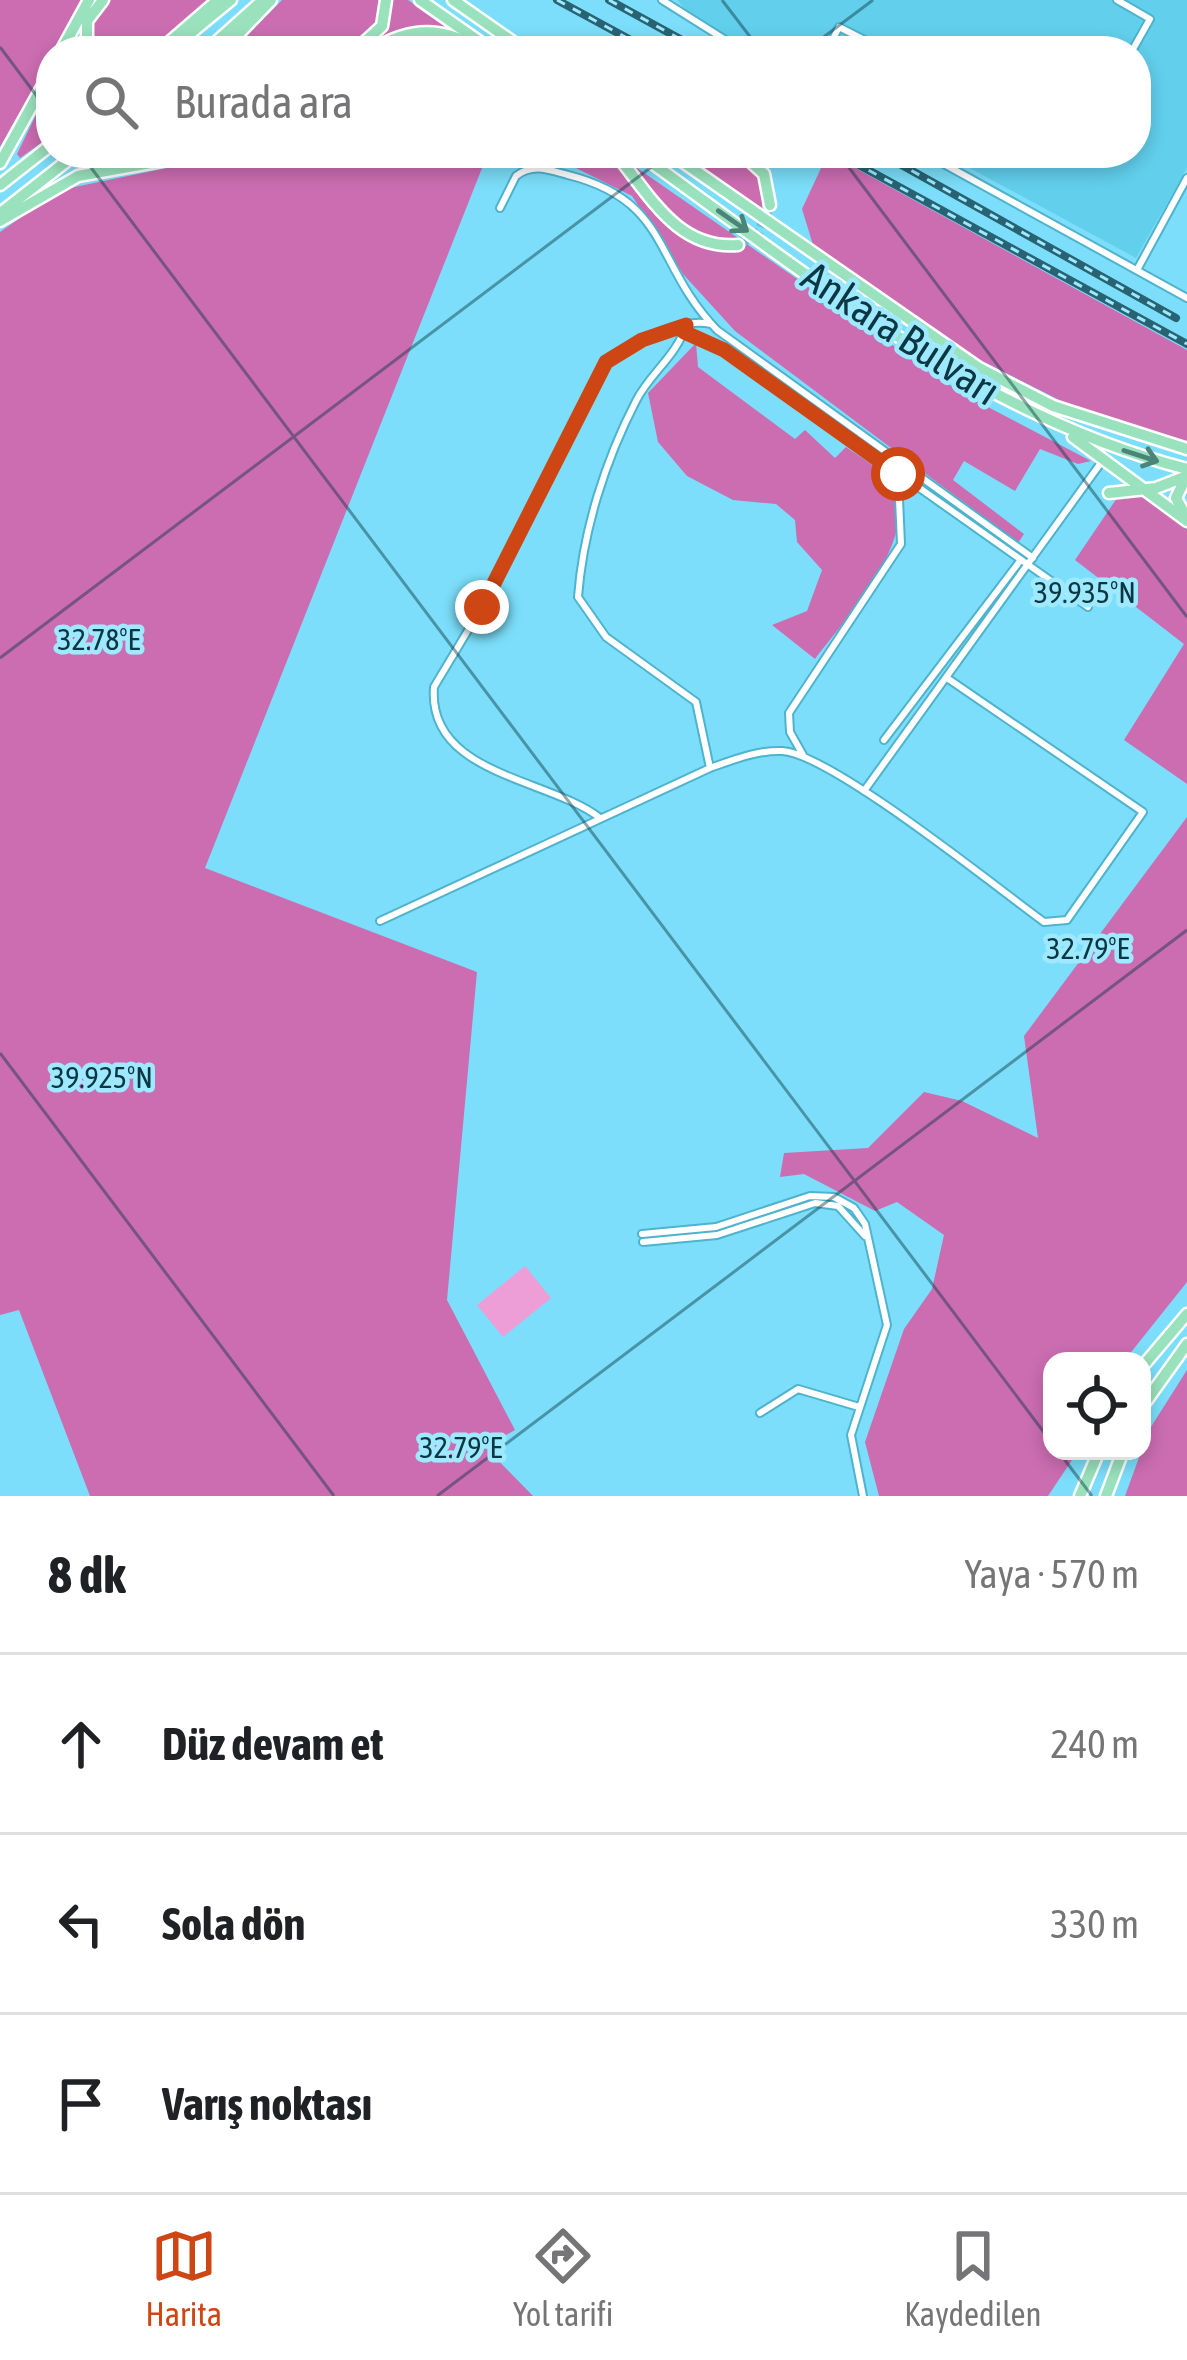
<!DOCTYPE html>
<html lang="tr">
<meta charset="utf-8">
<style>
:root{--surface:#fff;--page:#f2f2f2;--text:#202124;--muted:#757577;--line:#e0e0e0;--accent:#cd4613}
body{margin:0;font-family:"Asap Condensed",sans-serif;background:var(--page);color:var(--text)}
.controls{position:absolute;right:36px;bottom:36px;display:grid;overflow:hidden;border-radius:24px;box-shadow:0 6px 18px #0003}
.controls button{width:108px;height:108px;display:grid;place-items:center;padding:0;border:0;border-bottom:3px solid var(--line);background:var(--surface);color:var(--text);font:60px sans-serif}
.stop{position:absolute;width:36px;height:36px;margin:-27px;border:9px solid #cd4613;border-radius:50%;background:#fff}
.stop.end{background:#cd4613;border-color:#fff;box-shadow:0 3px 12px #0008}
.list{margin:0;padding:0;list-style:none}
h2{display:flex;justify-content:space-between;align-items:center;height:156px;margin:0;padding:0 48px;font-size:51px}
h2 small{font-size:39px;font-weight:400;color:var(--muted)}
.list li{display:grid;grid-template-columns:78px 1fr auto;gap:36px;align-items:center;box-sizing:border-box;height:180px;padding:0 48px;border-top:3px solid var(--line)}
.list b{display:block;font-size:45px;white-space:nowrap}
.list em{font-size:39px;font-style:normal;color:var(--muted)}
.icon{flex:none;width:66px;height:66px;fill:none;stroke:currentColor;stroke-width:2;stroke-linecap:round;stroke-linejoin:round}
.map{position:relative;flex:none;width:1187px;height:1496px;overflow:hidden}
.search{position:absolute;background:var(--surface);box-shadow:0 6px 18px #0003;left:36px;right:36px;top:36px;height:132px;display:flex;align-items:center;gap:30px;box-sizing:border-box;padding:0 42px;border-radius:48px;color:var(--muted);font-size:45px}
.sheet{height:696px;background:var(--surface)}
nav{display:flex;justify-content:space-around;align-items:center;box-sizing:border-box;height:168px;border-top:3px solid var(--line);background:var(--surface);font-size:33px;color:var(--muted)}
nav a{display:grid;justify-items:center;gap:6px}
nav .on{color:var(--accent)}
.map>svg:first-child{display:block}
.built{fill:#62d0ed}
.green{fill:#ee9ed6}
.forest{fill:#cc6db2}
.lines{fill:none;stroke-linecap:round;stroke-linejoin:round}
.primary-tunnel{stroke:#65bdd5;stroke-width:10;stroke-dasharray:10 5;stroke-linecap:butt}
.street-casing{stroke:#4eb3cd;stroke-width:10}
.primary-casing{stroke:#fff;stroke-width:15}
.street{stroke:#fff;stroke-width:6}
.primary{stroke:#9ae2bd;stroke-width:10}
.rail-casing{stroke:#286373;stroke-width:8}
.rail{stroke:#9ee9ff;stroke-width:3;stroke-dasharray:9;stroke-linecap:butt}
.oneway{stroke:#4b8479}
.route{stroke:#cd4613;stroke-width:15}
.ticks{fill:none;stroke:#0a3742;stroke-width:3;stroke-opacity:0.45}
.labels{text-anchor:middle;stroke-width:9;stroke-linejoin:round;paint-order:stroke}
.street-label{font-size:42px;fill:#0a3742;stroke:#9ee9ff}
.ticks-label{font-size:30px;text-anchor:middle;fill:#0a3742;stroke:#9ee9ff;stroke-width:9;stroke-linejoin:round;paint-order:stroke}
</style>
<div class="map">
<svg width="1187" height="1496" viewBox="0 0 1187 1496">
<rect width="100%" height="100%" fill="#7cdefa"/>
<path class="built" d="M677,0H1187V168L1136,258L942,153H1136V51H755L692,17Z"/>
<path class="green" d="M525,1266L551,1298L503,1337L477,1305Z"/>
<path class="forest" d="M0,0H85L0,147Z
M109,0H212L154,51H95L90,30Z
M282,0H381L380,19L342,51H232Z
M393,0H408L447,27L410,28L373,45L388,25Z
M51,84V136L20,158L17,154Z
M240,153H488L205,868L477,972L447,1300L515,1430L485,1447L533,1496H90L19,1310L0,1315V232L60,190Z
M546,153H606C642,198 676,257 741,250L679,224L627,161L963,394L1091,461L1078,464L1040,449L1015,491L964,461L953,480L1024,534L1018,543L735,331L683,274L632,196Z
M682,153L739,156L763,181L762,210Z
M828,153L1187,350V441L1077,409L976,358L814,248L802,209Z
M696,343L698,367L795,439L805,430L835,458L846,447C859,456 874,465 885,476C933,526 845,619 815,659L772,625L807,611L822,570L797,542L795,520L776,504L733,500L687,476L658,442L648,393Z
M1119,495H1143L1187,529V784L1124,740L1184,644L1075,560Z
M1187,817V1282L1124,1361H1052V1451H1078L1048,1496H879L865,1442L904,1329L932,1289L944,1235L897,1202L875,1211L804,1174L780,1177L784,1153L868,1148L924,1092L962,1101L1038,1138L1024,1036Z
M1187,1370V1496H1125L1149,1430Z"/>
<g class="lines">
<path class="primary-tunnel" d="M738,245L759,232L770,205"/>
<g class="street-casing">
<path id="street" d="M662,0L743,51
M1117,0L1150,19L1132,51
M827,51L839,27L886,51
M924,153L1187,298
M1073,153H1075
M500,208L516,176C533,163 549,170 568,175C671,201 653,264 717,330L1033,558
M1137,270L1187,178
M686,325C677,356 650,373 636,401C605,461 583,531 578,597L606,637L696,702L710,768
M685,332L724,350L1088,607
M884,740L1020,561
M803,755L790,732L789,713L901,544L898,476
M864,791L1103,460
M600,818C549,778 427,775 434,687L482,607L606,362C632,342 679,317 711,324
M380,921L710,768C733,760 757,750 782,751C830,753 997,888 1044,922L1067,920L1143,812L947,678
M642,1234L716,1227L810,1196L834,1197L854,1208L865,1224L887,1325L851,1435L863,1496
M643,1242L717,1235L815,1203L838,1206L865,1236
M760,1413L798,1389L859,1407"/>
</g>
<g class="primary-casing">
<path id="primary" d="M420,0L493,51
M453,0L526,51
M61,51L89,0
M87,51V21L103,0
M159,51L218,0
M169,51L231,0
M206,51L263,0
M222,51L271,0
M355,51L382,26L386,0
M371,51C410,26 444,26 482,51
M615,153C650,195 677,250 738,245
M638,153C810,276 979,416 1187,469
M670,153L979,368L1053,406L1187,449
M741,153L764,174L770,205
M0,163L51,71
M0,185L51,145
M3,211L77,153
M0,221L78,176L206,153
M1073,437L1187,521
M1109,493L1156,488L1187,476
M1185,515L1176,498L1185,479
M1142,1367L1187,1314
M1142,1407L1187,1344
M1080,1496L1099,1451
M1106,1496L1123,1451"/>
</g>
<use href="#street" class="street"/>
<use href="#primary" class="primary"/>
<g class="rail-casing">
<path id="rail" d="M557,0L651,51
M609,0L702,51
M837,153L1187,344
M880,153L1176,318"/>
</g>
<use href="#rail" class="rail"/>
</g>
<defs><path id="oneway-shaft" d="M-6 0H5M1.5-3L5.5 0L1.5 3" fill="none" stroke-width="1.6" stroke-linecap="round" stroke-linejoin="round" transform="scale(3)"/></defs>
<g class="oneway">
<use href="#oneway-shaft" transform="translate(733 221) rotate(35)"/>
<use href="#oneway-shaft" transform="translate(1141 456) rotate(18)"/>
</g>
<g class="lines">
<path class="route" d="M482,607L606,362L642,340L686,325L684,332L724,350L898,474"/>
</g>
<path class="ticks" d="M722,0L761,51M0,47L51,115M805,51L873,0M80,153L1052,1443M838,153L1187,617M0,658L670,153M0,1053L334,1496M1058,1451L1092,1496M437,1496L1187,930"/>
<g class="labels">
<g class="street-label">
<text transform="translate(901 333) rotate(33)" y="15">Ankara Bulvarı</text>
</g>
</g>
<g class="ticks-label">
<text x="1085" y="603">39.935°N</text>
<text x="99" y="650">32.78°E</text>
<text x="1088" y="959">32.79°E</text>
<text x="102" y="1088">39.925°N</text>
<text x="461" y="1458">32.79°E</text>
</g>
</svg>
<div class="controls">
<button><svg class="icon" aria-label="locate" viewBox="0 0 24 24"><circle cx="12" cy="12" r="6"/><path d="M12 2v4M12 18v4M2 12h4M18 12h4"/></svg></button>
</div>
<div class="stop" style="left:898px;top:474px"></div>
<div class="stop end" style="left:482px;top:607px"></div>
<div class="search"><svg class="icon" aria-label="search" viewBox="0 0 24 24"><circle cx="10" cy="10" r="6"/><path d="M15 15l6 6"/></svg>Burada ara</div>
</div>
<section class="sheet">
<h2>8 dk<small>Yaya · 570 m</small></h2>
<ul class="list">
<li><svg class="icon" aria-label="ahead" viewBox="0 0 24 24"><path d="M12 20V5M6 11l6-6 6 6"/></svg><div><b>Düz devam et</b></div><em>240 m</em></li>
<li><svg class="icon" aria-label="left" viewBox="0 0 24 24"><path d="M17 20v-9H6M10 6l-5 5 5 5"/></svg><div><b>Sola dön</b></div><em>330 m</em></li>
<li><svg class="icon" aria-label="arrive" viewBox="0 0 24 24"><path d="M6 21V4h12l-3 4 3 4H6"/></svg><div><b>Varış noktası</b></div></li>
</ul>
</section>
<nav>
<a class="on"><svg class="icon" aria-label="map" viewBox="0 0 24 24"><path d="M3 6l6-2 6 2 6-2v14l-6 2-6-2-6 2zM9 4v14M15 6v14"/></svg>Harita</a>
<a><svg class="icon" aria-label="directions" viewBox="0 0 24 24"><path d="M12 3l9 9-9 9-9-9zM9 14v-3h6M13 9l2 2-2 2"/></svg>Yol tarifi</a>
<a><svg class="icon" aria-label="saved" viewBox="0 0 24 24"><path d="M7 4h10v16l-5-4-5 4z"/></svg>Kaydedilen</a>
</nav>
